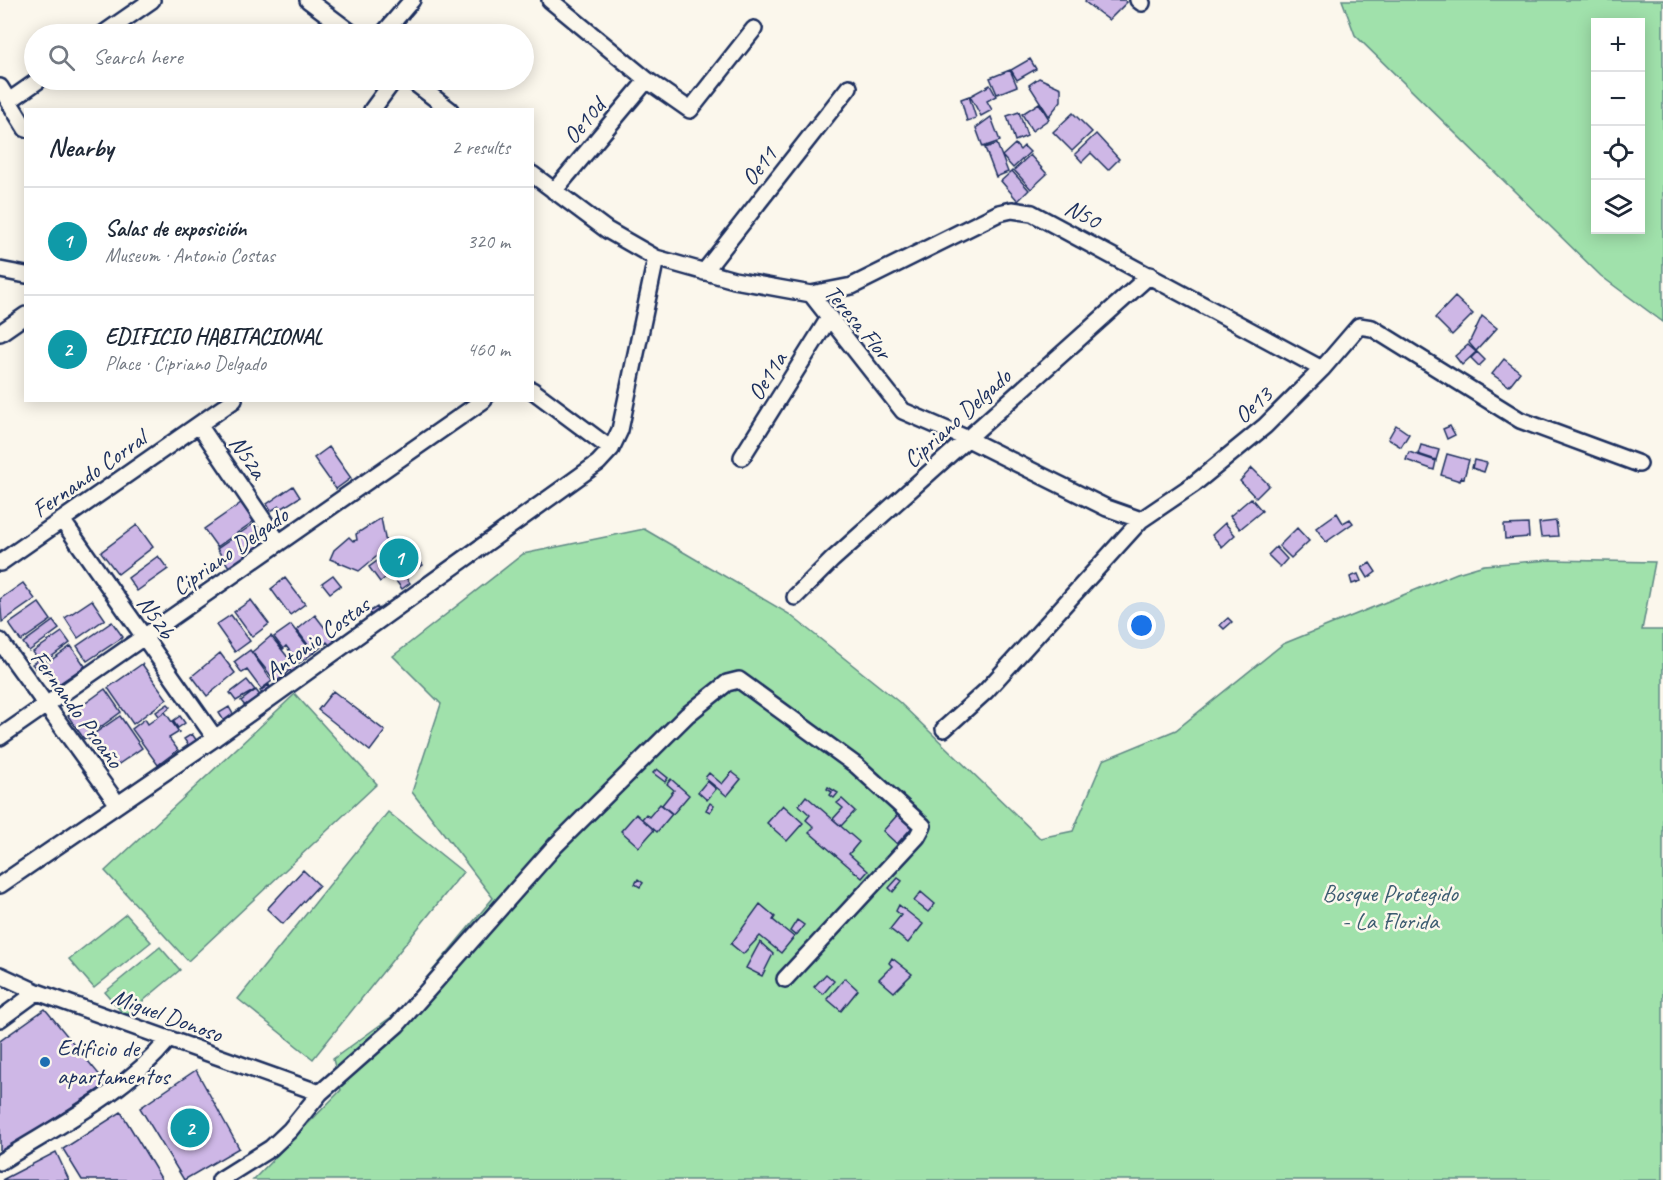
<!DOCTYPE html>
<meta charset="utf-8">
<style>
:root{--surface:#fff;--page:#f2f2f3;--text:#1f2937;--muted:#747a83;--line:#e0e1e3;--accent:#2563eb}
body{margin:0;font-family:Caveat,sans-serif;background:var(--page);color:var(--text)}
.controls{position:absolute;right:18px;top:18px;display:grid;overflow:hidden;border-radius:0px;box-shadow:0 3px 15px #0003}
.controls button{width:54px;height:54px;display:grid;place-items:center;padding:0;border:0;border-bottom:2px solid var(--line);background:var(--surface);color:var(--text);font:30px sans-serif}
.you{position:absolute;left:1142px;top:626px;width:21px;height:21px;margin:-15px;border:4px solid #fff;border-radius:50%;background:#1a73e8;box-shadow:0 0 0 9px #1a73e833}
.badge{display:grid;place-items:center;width:39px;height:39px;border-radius:50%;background:var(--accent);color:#fff;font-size:20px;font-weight:700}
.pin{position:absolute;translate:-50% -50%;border:3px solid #fff;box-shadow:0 2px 6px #0006}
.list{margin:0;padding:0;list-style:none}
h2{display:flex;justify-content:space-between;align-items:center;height:78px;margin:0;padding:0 24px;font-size:26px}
h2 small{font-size:20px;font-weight:400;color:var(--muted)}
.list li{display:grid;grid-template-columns:39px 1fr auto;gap:18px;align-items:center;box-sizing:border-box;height:108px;padding:0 24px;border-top:2px solid var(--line)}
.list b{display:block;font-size:22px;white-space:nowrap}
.list p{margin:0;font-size:20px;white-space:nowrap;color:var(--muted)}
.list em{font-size:20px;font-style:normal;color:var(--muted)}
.icon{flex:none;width:33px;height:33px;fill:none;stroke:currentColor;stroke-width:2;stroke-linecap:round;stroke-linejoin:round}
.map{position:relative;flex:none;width:1663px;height:1180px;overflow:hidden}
.search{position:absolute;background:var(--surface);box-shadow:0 3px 15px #0003;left:24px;top:24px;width:510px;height:66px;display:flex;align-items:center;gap:15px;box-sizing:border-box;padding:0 21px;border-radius:33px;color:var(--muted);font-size:22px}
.panel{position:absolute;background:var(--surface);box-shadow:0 3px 15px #0003;left:24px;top:108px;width:510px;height:294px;border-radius:0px}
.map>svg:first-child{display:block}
.green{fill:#a0e1ab;stroke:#5e8884;stroke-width:1.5;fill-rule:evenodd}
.building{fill:#ceb7e6;stroke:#1b2f5e;stroke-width:1.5}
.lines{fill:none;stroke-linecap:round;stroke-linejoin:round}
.minor-casing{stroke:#1b2f5e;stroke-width:20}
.minor{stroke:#fbf7ec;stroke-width:15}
.poi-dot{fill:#1f6fb2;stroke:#fbf7ec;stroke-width:2}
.labels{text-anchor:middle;stroke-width:5;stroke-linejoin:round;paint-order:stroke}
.street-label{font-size:24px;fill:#1b2f5e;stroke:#fbf7ec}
.park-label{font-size:24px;fill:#3c5c71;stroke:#fbf7ec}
.poi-label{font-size:24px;fill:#1b2f5e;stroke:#fbf7ec;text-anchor:start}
</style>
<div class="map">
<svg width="1663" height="1180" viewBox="0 0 1663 1180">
<rect width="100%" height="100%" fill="#fbf7ec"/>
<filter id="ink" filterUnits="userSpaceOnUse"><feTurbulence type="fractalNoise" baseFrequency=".0167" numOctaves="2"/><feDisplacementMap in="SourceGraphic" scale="12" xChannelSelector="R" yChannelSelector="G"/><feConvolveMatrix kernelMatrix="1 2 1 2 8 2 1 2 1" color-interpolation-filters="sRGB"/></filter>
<g filter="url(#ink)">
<path class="green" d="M1342,0H1663V322L1601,276L1355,35ZM1640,22V230H1596V22Z
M644,529L789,614L899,702L1040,838L1073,831L1103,760L1176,730L1283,644L1457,573L1484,565L1550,560L1655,562L1642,630H1663V1180H253L341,1090L333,1059L398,1012L493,898L412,792L441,704L393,656L523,554Z
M295,694L377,784L188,961L105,871Z
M388,812L463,872L313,1059L238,999Z
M126,914L151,942L94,988L69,959Z
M160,947L180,970L125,1016L105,992Z"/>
<path class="building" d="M1086,0H1124L1127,2L1109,20L1085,2Z
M1030,59L1036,69L1017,80L1011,70Z
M1010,70L1017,86L997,94L990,78Z
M1039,78L1061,88V101L1049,116L1029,85Z
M990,85L996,96L987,101L992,110L981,116L970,96Z
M969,96L976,118L967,121L961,99Z
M1039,103L1049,119L1032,131L1022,114Z
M1019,112L1027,136L1015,141L1007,116Z
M1073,113L1092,132L1072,151L1053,132Z
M991,117L1000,141L983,147L976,128Z
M1096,134L1119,159L1108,170L1091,153L1082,162L1075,154Z
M997,144L1008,172L996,177L985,148Z
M1015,144L1020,150L1024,146L1030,152L1013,168L1002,156Z
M1030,155L1047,174L1031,189L1014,170Z
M1012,171L1029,190L1018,201L1001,181Z
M1455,297L1473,314L1452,335L1435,318Z
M1482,316L1497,328L1476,351L1469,343Z
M1468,345L1476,352L1462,365L1455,356Z
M1477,352L1485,360L1479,366L1471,358Z
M1504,359L1520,372L1509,386L1492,374Z
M1396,425L1409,434L1401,447L1388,439Z
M1450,426L1455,435L1447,439L1443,429Z
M1421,445L1439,450L1436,460L1418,454Z
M329,447L351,478L336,489L314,458Z
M1409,452L1436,461L1434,470L1406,460Z
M1447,454L1469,460L1464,478L1461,477L1460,481L1441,475Z
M1474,460L1487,463L1484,472L1472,468Z
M1252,468L1269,485L1256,498L1240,481Z
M293,486L300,497L281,509L279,506L271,511L267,504Z
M1251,498L1262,511L1240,529L1230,516Z
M241,503L254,521L217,547L204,529Z
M1337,513L1343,523L1350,519L1353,523L1326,542L1316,528Z
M381,518L387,548L359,571L330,559L334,550L349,537L353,541L357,540L356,534Z
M1556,521L1558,536L1541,537L1539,523Z
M255,523L269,544L231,570L217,549Z
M1225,523L1235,535L1222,547L1212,535Z
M1528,524L1529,537L1505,539L1504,525Z
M137,525L153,547L118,574L101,552Z
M1297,528L1309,541L1291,558L1279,546Z
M405,541L423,565L407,576L400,567L380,582L369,567Z
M1276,547L1287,559L1280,567L1268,555Z
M158,556L168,569L137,591L128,578Z
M1370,563L1376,572L1368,578L1362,568Z
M1358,574L1361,581L1352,584L1350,577Z
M333,575L341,585L330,593L322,583Z
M404,575L410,583L402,589L396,581Z
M285,578L305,604L290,615L271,589Z
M23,583L35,599L2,622L0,599Z
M92,600L105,619L78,638L65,618Z
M251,600L269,624L252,637L234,612Z
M39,603L51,620L21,641L9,624Z
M377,607L382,614L374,619L369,612Z
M231,615L250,641L235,652L216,625Z
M315,615L338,645L333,649L327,642L314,653L297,630Z
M1228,618L1232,622L1224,629L1220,625Z
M53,621L59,629L29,651L23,643Z
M112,622L123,637L87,661L77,646Z
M291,625L313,653L299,663L286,646L283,649L274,637Z
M62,632L70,643L36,668L32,664L38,660L33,652Z
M271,636L297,669L292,673L290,670L276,682L252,652Z
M71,646L85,666L57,685L43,666Z
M250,650L272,681L261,689L247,670L242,673L234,662Z
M220,653L235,673L207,696L192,676Z
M142,664L167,699L133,724L108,688Z
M247,680L255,690L236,701L230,693Z
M269,685L272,690L263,695L260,691Z
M105,689L121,712L84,739L68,716Z
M256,690L261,697L246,707L241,701Z
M333,691L385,731L370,751L318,710Z
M168,704L171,707L159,716L156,712Z
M229,707L234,716L224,721L219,713Z
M165,712L179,732L169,738L178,750L158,765L132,729L145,719L148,724Z
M120,716L142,748L110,770L88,738Z
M180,716L185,723L178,728L173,721Z
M192,734L197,741L189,746L184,739Z
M657,769L668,778L665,782L653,773Z
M732,772L741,779L727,796L705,778L709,773L722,784Z
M671,779L689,795L673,814L662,805L674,790L667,784Z
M707,781L716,789L707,800L698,792Z
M828,787L838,793L834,798L830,795L832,792L827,789Z
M806,796L859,842L849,854L868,871L862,878L809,832L814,827L806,820L810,815L799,805Z
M842,799L855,811L841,826L833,819L843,808L837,803Z
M710,803L714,806L710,812L706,810Z
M660,804L672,814L657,832L642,819L646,814L649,817Z
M783,805L803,823L787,841L767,823Z
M901,811L915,824L897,844L883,831Z
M636,814L654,830L639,847L621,831Z
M303,870L319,885L283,924L267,909Z
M898,878L902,881L893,892L889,888Z
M638,879L643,883L640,887L635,884Z
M921,892L935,904L928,912L914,901Z
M760,904L775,917L773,920L794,937L781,953L760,936L743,954L731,944Z
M899,905L923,924L908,943L890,929L901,915L896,911Z
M797,920L804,925L796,936L790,931Z
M760,942L773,954L762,976L746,968Z
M892,958L912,974L894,992L879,979L892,966L889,963Z
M826,974L834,981L823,994L814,987Z
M845,978L858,990L841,1011L827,999Z
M45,1009L107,1084L0,1154V1041Z
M196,1070L239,1148L184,1180L140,1108Z
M121,1112L162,1180H82L63,1149Z
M56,1152L69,1180H2Z"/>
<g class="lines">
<g class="minor-casing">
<path id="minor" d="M308,0L353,34
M550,0L647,80L690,110L754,29
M1138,0L1142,3
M103,34L152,0
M383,34L412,0
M411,80L450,110
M0,87L26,129
M9,101L39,80
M372,110L394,80
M532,174L607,230L656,258L734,280L811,294L852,286L999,213L1012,210L1032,213L1322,369
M554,191L647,80
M0,270L26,275
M704,272L849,87
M811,294L903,411L968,439L1107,508L1141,520
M0,333L26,315
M532,390L611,449
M199,425L279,543
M742,457L829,318
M62,520L215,738
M0,563L234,400
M795,597L832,560L1150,275
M0,641L117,803
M944,729L986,691L1141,520L1194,484L1265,426L1322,369L1359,326L1372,328L1520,420L1639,464
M0,737L484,400
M0,885L215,738L598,463L611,449L620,430L656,258
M0,975L37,992L320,1093
M0,1019L37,992
M0,1162C57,1126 125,1093 169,1039
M220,1180L271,1148L290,1130L320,1093L397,1025L555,846L687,715L727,683L739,680L857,766L923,826L917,837L785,979"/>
</g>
<use href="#minor" class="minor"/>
</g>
</g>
<circle class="poi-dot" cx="45" cy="1062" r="6"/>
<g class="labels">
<g class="street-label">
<text transform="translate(584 121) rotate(-50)" y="8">Oe10d</text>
<text transform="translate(759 166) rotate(-52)" y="8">Oe11</text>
<text transform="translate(1083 214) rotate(28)" y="8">N50</text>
<text transform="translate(858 322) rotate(50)" y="8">Teresa Flor</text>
<text transform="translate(767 376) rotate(-58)" y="8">Oe11a</text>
<text transform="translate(1253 405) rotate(-42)" y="8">Oe13</text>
<text transform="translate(957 418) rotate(-42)" y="8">Cipriano Delgado</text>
<text transform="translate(248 457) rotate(56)" y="8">N52a</text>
<text transform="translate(89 474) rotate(-35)" y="8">Fernando Corral</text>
<text transform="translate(230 551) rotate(-35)" y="8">Cipriano Delgado</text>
<text transform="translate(156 617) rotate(55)" y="8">N52b</text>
<text transform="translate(317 638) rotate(-36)" y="8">Antonio Costas</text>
<text transform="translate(77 709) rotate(54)" y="8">Fernando Proaño</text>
<text transform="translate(167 1015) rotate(20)" y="8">Miguel Donoso</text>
</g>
<g class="park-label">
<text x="1390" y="901">Bosque Protegido<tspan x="1390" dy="28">- La Florida</tspan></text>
</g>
<g class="poi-label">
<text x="57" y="1056">Edificio de<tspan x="57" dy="28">apartamentos</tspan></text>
</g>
</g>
</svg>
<div class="controls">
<button>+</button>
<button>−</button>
<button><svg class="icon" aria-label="locate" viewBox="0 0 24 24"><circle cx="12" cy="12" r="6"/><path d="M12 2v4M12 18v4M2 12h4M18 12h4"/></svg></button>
<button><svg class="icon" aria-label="layers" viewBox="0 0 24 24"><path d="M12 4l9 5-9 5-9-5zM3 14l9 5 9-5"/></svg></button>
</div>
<div class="you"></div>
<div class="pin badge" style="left:399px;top:558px;background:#0f9aa8">1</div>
<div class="pin badge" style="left:190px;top:1128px;background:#0f9aa8">2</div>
<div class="search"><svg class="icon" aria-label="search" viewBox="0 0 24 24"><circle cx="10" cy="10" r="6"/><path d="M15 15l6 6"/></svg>Search here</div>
<section class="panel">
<h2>Nearby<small>2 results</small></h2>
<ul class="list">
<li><span class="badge" style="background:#0f9aa8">1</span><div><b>Salas de exposición</b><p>Museum · Antonio Costas</p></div><em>320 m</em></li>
<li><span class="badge" style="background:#0f9aa8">2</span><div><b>EDIFICIO HABITACIONAL</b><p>Place · Cipriano Delgado</p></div><em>460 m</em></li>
</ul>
</section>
</div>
